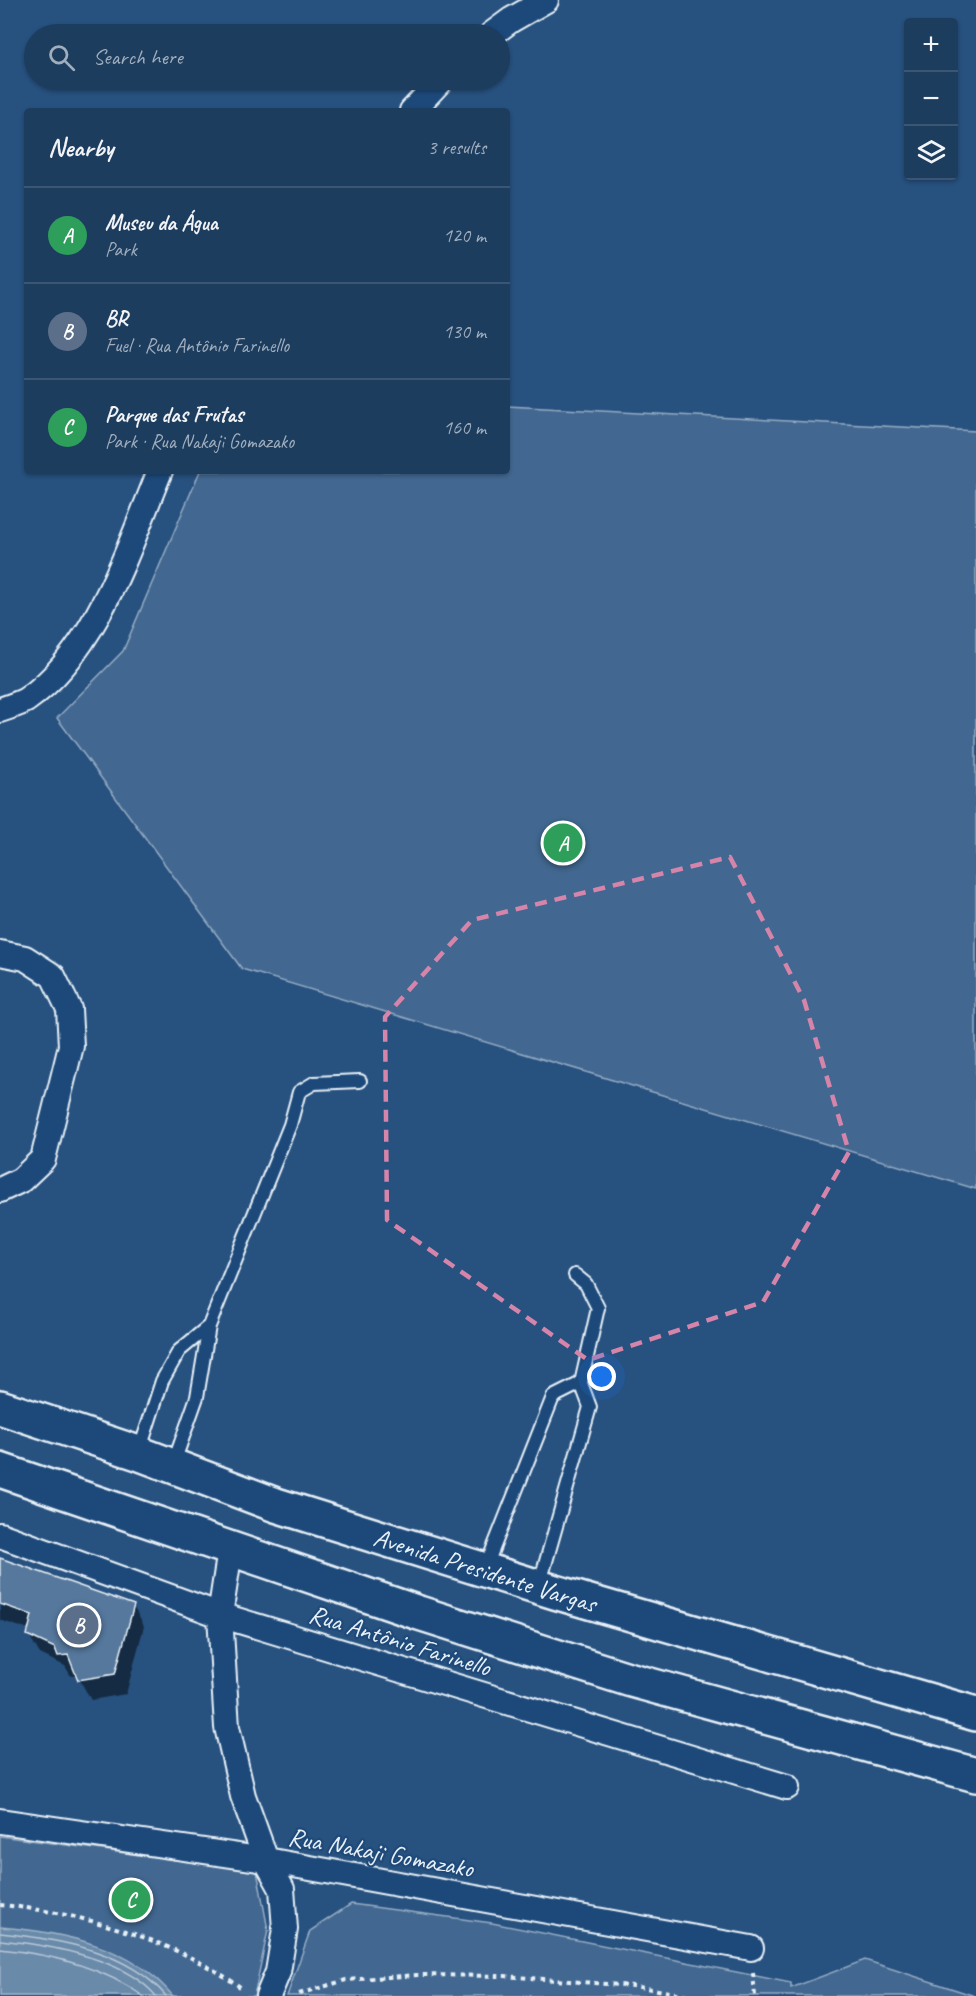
<!DOCTYPE html>
<meta charset="utf-8">
<style>
:root{--surface:#1d3d5f;--page:#254465;--text:#f1f3f6;--muted:#a0aebd;--line:#3b5674;--accent:#e69b98}
body{margin:0;font-family:Caveat,sans-serif;background:var(--page);color:var(--text)}
.controls{position:absolute;right:18px;top:18px;display:grid;overflow:hidden;border-radius:6px;box-shadow:0 2px 4px #0004}
.controls button{width:54px;height:54px;display:grid;place-items:center;padding:0;border:0;border-bottom:2px solid var(--line);background:var(--surface);color:var(--text);font:30px sans-serif}
.you{position:absolute;left:602px;top:1377px;width:21px;height:21px;margin:-15px;border:4px solid #fff;border-radius:50%;background:#1a73e8;box-shadow:0 0 0 9px #1a73e833}
.badge{display:grid;place-items:center;width:39px;height:39px;border-radius:50%;background:var(--accent);color:#fff;font-size:20px;font-weight:700}
.pin{position:absolute;translate:-50% -50%;border:3px solid #fff;box-shadow:0 2px 6px #0006}
.list{margin:0;padding:0;list-style:none}
h2{display:flex;justify-content:space-between;align-items:center;height:78px;margin:0;padding:0 24px;font-size:26px}
h2 small{font-size:20px;font-weight:400;color:var(--muted)}
.list li{display:grid;grid-template-columns:39px 1fr auto;gap:18px;align-items:center;box-sizing:border-box;height:96px;padding:0 24px;border-top:2px solid var(--line)}
.list b{display:block;font-size:22px;white-space:nowrap}
.list p{margin:0;font-size:20px;white-space:nowrap;color:var(--muted)}
.list em{font-size:20px;font-style:normal;color:var(--muted)}
.icon{flex:none;width:33px;height:33px;fill:none;stroke:currentColor;stroke-width:2;stroke-linecap:round;stroke-linejoin:round}
.map{position:relative;flex:none;width:976px;height:1996px;overflow:hidden}
.search{position:absolute;background:var(--surface);box-shadow:0 2px 4px #0004;left:24px;top:24px;width:486px;height:66px;display:flex;align-items:center;gap:15px;box-sizing:border-box;padding:0 21px;border-radius:33px;color:var(--muted);font-size:22px}
.panel{position:absolute;background:var(--surface);box-shadow:0 2px 4px #0004;left:24px;top:108px;width:486px;height:366px;border-radius:6px}
.map>svg:first-child{display:block}
.green{fill:#436891;stroke:#96acc4;stroke-width:1.5}
.water{fill:#6b8aaa;stroke:#9db3c9;stroke-width:1.5}
.shadow{fill:#0007}
.lines{fill:none;stroke-linecap:round;stroke-linejoin:round}
.shore{stroke:#b6c8d9;stroke-width:1.5}
.building{fill:#57789d;stroke:#e8f1f8;stroke-width:1.5}
.service-casing{stroke:#e8f1f8;stroke-width:16}
.minor-casing{stroke:#e8f1f8;stroke-width:28}
.primary-casing{stroke:#e8f1f8;stroke-width:38}
.path{stroke:#e8f1f8;stroke-width:4;stroke-dasharray:4.5 4.5;stroke-linecap:butt}
.service{stroke:#1f4a7a;stroke-width:12}
.minor{stroke:#1f4a7a;stroke-width:24}
.primary{stroke:#1f4a7a;stroke-width:33}
.marked{fill:none;stroke:#d584aa;stroke-width:4.5;stroke-dasharray:12 8;stroke-linejoin:round}
.labels{text-anchor:middle;stroke-width:4.5;stroke-linejoin:round;paint-order:stroke}
.street-label{font-size:26px;fill:#e8f1f8;stroke:#1f4a7a}
</style>
<div class="map">
<svg width="976" height="1996" viewBox="0 0 976 1996">
<rect width="100%" height="100%" fill="#27517f"/>
<filter id="ink" filterUnits="userSpaceOnUse"><feTurbulence type="fractalNoise" baseFrequency=".0167" numOctaves="2"/><feDisplacementMap in="SourceGraphic" scale="12" xChannelSelector="R" yChannelSelector="G"/><feConvolveMatrix kernelMatrix="1 2 1 2 8 2 1 2 1" color-interpolation-filters="sRGB"/></filter>
<g filter="url(#ink)">
<path class="green" d="M507,406L976,431V1189L242,969L57,718L123,651L200,471H507Z
M0,1836L257,1871L268,1930L254,1996H0Z
M351,1904L492,1923L791,1983V1988L865,1960L975,1996H287L310,1931Z"/>
<path class="water" d="M0,1927C62,1932 132,1946 173,1996H0Z"/>
<path class="shadow" d="M0,1559L133,1606L144,1626L126,1694L91,1700L77,1675L71,1676L65,1666L40,1654L28,1634L29,1630L0,1620Z"/>
<g class="lines">
<path class="shore" d="M0,1933C57,1939 127,1950 166,1996
M0,1940C48,1945 123,1957 156,1996
M0,1949C51,1954 101,1966 143,1996"/>
</g>
<path class="building" d="M0,1558L134,1605L115,1674L78,1680L68,1655L58,1656L55,1648L27,1635L32,1615L0,1604Z"/>
<g class="lines">
<g class="service-casing">
<path id="service" d="M139,1452L162,1381L179,1351L209,1326
M173,1465L197,1397L209,1326L290,1125L299,1092L314,1083L360,1081
M485,1569L553,1397L581,1383
M539,1586L590,1407L581,1383L598,1308L586,1284L575,1275"/>
</g>
<g class="minor-casing">
<path id="minor" d="M492,34L511,20L546,0
M412,111L441,80
M0,710C8,707 19,704 26,700C97,651 128,548 160,471
M0,953L25,958L53,976L69,1009L71,1046L43,1159L21,1180L0,1190
M0,1535L220,1615L787,1787
M230,1550L220,1615L227,1727L243,1796L266,1860L282,1889L285,1929L278,1972L268,1996
M0,1821L266,1860L751,1948"/>
</g>
<g class="primary-casing">
<g id="primary">
<path id="s1" d="M0,1407L138,1453L276,1505L555,1592L976,1714"/>
<path d="M0,1470L419,1613L628,1679L976,1775"/>
</g>
</g>
<path class="path" d="M0,1905C81,1912 177,1941 243,1989
M753,1973L755,1996
M299,1994L346,1980L418,1975L504,1976L633,1986L694,1996"/>
<use href="#service" class="service"/>
<use href="#minor" class="minor"/>
<use href="#primary" class="primary"/>
</g>
</g>
<path class="marked" d="M730,857L804,1000L849,1152L763,1302L588,1360L387,1220L385,1017L472,920Z"/>
<g class="labels">
<g class="street-label">
<text dy="9" stroke="none"><textPath href="#s1" startOffset="512">Avenida Presidente Vargas</textPath></text>
<text transform="translate(400 1640) rotate(17)" y="9">Rua Antônio Farinello</text>
<text transform="translate(381 1852) rotate(10)" y="9">Rua Nakaji Gomazako</text>
</g>
</g>
</svg>
<div class="controls">
<button>+</button>
<button>−</button>
<button><svg class="icon" aria-label="layers" viewBox="0 0 24 24"><path d="M12 4l9 5-9 5-9-5zM3 14l9 5 9-5"/></svg></button>
</div>
<div class="you"></div>
<div class="pin badge" style="left:563px;top:843px;background:#2e9e5b">A</div>
<div class="pin badge" style="left:79px;top:1625px;background:#5c6f8a">B</div>
<div class="pin badge" style="left:131px;top:1900px;background:#2e9e5b">C</div>
<div class="search"><svg class="icon" aria-label="search" viewBox="0 0 24 24"><circle cx="10" cy="10" r="6"/><path d="M15 15l6 6"/></svg>Search here</div>
<section class="panel">
<h2>Nearby<small>3 results</small></h2>
<ul class="list">
<li><span class="badge" style="background:#2e9e5b">A</span><div><b>Museu da Água</b><p>Park</p></div><em>120 m</em></li>
<li><span class="badge" style="background:#5c6f8a">B</span><div><b>BR</b><p>Fuel · Rua Antônio Farinello</p></div><em>130 m</em></li>
<li><span class="badge" style="background:#2e9e5b">C</span><div><b>Parque das Frutas</b><p>Park · Rua Nakaji Gomazako</p></div><em>160 m</em></li>
</ul>
</section>
</div>
